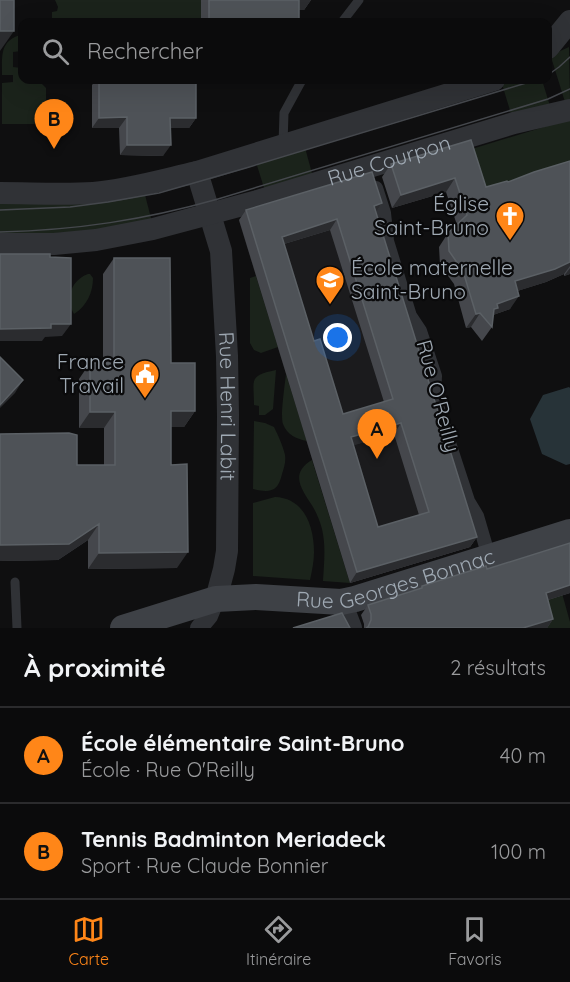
<!DOCTYPE html>
<html lang="fr">
<meta charset="utf-8">
<style>
:root{--surface:#0b0b0c;--page:#19191a;--text:#f1f3f6;--muted:#9a9b9d;--line:#2b2b2d;--accent:#ff8618}
body{margin:0;font-family:Quicksand,sans-serif;background:var(--page);color:var(--text)}
.you{position:absolute;left:338px;top:338px;width:21px;height:21px;margin:-15px;border:4px solid #fff;border-radius:50%;background:#1a73e8;box-shadow:0 0 0 9px #1a73e833}
.badge{display:grid;place-items:center;width:39px;height:39px;border-radius:50%;background:var(--accent);color:#111;font-size:20px;font-weight:700}
.pin{position:absolute;translate:-50% -50px;filter:drop-shadow(0 2px 3px #0008)}
.pin::after{content:'';position:absolute;top:32px;width:21px;height:18px;background:inherit;clip-path:polygon(0 0,100% 0,50% 100%)}
.list{margin:0;padding:0;list-style:none}
h2{display:flex;justify-content:space-between;align-items:center;height:78px;margin:0;padding:0 24px;font-size:26px}
h2 small{font-size:20px;font-weight:400;color:var(--muted)}
.list li{display:grid;grid-template-columns:39px 1fr auto;gap:18px;align-items:center;box-sizing:border-box;height:96px;padding:0 24px;border-top:2px solid var(--line)}
.list b{display:block;font-size:22px;white-space:nowrap}
.list p{margin:0;font-size:20px;white-space:nowrap;color:var(--muted)}
.list em{font-size:20px;font-style:normal;color:var(--muted)}
.icon{flex:none;width:33px;height:33px;fill:none;stroke:currentColor;stroke-width:2;stroke-linecap:round;stroke-linejoin:round}
.map{position:relative;flex:none;width:570px;height:628px;overflow:hidden}
.search{position:absolute;background:var(--surface);box-shadow:0 6px 24px #0002;left:18px;right:18px;top:18px;height:66px;display:flex;align-items:center;gap:15px;box-sizing:border-box;padding:0 21px;border-radius:12px;color:var(--muted);font-size:22px}
.sheet{height:270px;background:var(--surface)}
nav{display:flex;justify-content:space-around;align-items:center;box-sizing:border-box;height:84px;border-top:2px solid var(--line);background:var(--surface);font-size:16px;color:var(--muted)}
nav a{display:grid;justify-items:center;gap:3px}
nav .on{color:var(--accent)}
.map>svg:first-child{display:block}
.built{fill:#1b1b1d}
.green{fill:#1b231b}
.water{fill:#273338}
.lines{fill:none;stroke-linecap:round;stroke-linejoin:round}
.service{stroke:#303236;stroke-width:9}
.pedestrian{stroke:#303236;stroke-width:14}
.minor{stroke:#303236;stroke-width:18}
.tertiary{stroke:#303236;stroke-width:22}
.secondary{stroke:#3e4146;stroke-width:26}
.tram{stroke:#45484d;stroke-width:1.5}
.wall{fill:#45474c;fill-rule:evenodd}
.shaded-wall{fill:#2b2c2f}
.building{fill:#4e5257;stroke:#5b6065;stroke-width:1.5;fill-rule:evenodd}
.labels{text-anchor:middle;stroke-width:4.5;stroke-linejoin:round;paint-order:stroke}
.street-label{font-size:21px;fill:#9fa9b3;stroke:#0a0a0b}
.poi-label{font-size:21px;fill:#9fa9b3;stroke:#0a0a0b;text-anchor:end}
</style>
<div class="map">
<svg width="570" height="628" viewBox="0 0 570 628">
<rect width="100%" height="100%" fill="#0f0f10"/>
<path class="built" d="M357,184L470,547L350,583L239,221L240,220Z"/>
<path class="green" d="M55,0H217V22H52V12L57,11L58,7Z
M20,35H22V51L13,52V67L22,68V80H38L46,88V124H2V83L13,82V75H2C2,56 0,41 20,35Z
M569,47L570,101L565,102L551,57L558,52Z
M514,80H542L550,106L512,117L502,84Z
M570,119V173L477,202L462,152Z
M304,144L313,177L265,191L255,159Z
M144,191L152,222L114,229L0,237V200Z
M88,274H90L93,278C93,292 87,306 74,314C65,299 71,280 88,274Z
M256,276L278,347L261,353L254,350L250,343V278Z
M276,370L273,409L265,415H259V406L254,405C254,379 248,376 276,370Z
M286,374L307,441C297,439 287,435 283,424C280,417 285,384 286,374Z
M254,421L265,423L274,427C278,435 283,446 285,455C286,461 284,468 282,474C278,492 270,493 253,489Z
M312,460L350,583L323,581C324,563 326,546 322,529C320,521 317,514 313,507C303,491 288,474 312,460Z
M275,497C304,498 314,526 314,552C314,561 312,571 310,580L253,576V503Z
M552,557L570,622V628H546L527,565Z"/>
<path class="water" d="M569,387L570,388V464L566,465L542,454L530,419L543,395Z"/>
<g class="lines">
<path class="service" d="M342,22L359,0
M283,144L284,113L302,80
M15,582L17,628"/>
<path class="pedestrian" d="M376,188L384,213L387,241L410,316L420,331L435,376L434,397L468,501L477,516L489,557"/>
<path class="minor" d="M199,628L209,616L216,599"/>
<g class="tertiary">
<path d="M548,48L570,21"/>
<path id="s1" d="M197,172L221,251L227,356L228,415L227,551L224,569L216,599"/>
<path d="M0,193C31,193 62,195 93,193C128,190 162,180 197,172L494,80"/>
<path id="s2" d="M0,244H54L96,240L153,229L257,201L514,123L570,110"/>
<path d="M341,602L351,628"/>
</g>
<path class="secondary" id="s3" d="M123,628L216,599L256,597L341,602L355,599L570,532"/>
<path class="tram" d="M548,75L559,67L570,57
M0,210L70,207L108,202L159,193L246,168L536,80
M0,232C77,230 144,220 218,199L548,99L570,89"/>
</g>
<path class="wall" d="M201,0H311L304,10H299V20L298,22H201Z
M96,80H196V118L189,128H170L163,156L120,155L119,128H92V85Z
M471,140L486,187L508,182L570,161V274L564,276V274L546,282L517,291L510,309L493,315L492,327L482,341L471,327L466,328L454,284L440,265L439,247L448,233L457,225L446,192L392,208L382,177L391,164Z
M382,203L376,212L477,537L470,547L350,583L239,220L246,210ZM330,230L384,402L343,414L314,341L284,244ZM394,434L419,515L378,527L353,445Z
M114,258L171,363L195,411L184,427H171V465L177,568L88,569V540L58,560L0,561V434L77,465H104V428H79V379L90,363H103V274Z
M570,543V593L548,600L553,619L547,628H364V624L361,615L368,605L419,589L422,586L487,569Z"/>
<path class="shaded-wall" d="M299,0H311L304,10H292Z
M248,20H299L298,22H246Z
M0,31H14L0,51Z
M127,117L119,128H92L99,118Z
M170,118H196L189,128H163Z
M127,145H171L163,156L120,155Z
M455,178L446,192L392,208L401,195Z
M382,203L375,214L374,206Z
M337,219L330,230L274,247L282,237Z
M570,262V266L564,274L546,282L505,295L515,281Z
M570,268V274L564,276Z
M519,296L510,309L493,315L489,321L497,304Z
M480,313L471,327L466,328L476,314Z
M51,324H71L62,336L45,337L42,341H0V329Z
M23,380L15,393L0,408V405Z
M171,411H195L184,427H160Z
M90,412H115L104,428H79Z
M401,423L394,434L344,448L351,437Z
M99,524L88,540L58,560L0,561V545Z
M477,537L470,547L350,583L357,572Z
M188,552L177,568L88,569L99,553Z
M570,585V593L538,603L546,593Z
M553,619L547,628H522Z"/>
<path class="building" d="M0,0H14V31H0Z
M209,0H299V20H248V22H209Z
M99,80H196V118H170L171,145H127V117L99,118Z
M471,140L486,187L507,181L508,182L534,172L570,161V262L555,269L515,281L519,296L497,304L498,308L494,309L492,327L480,313L476,314L463,271L449,251L448,233L467,215L455,178L401,195L391,164Z
M372,172L382,203L374,206L477,537L357,572L246,210ZM337,219L393,399L343,414L320,339L314,341L282,237ZM401,423L429,512L378,527L351,437Z
M0,254H50V257L71,258V324H51V328L0,329Z
M114,258H170L171,363H195V411H171V465L187,464L188,552L99,553V524L69,544L0,545V434L69,433L77,435V465H115V412H90V363H114Z
M0,357L23,380L0,405Z
M570,543V585L546,593L553,619L523,628H366L368,627L371,620V614L368,605L422,588V586L486,566L487,569Z
M342,613L350,628H293Z"/>
<defs>
<g id="church-pin" transform="scale(1.5)"><path d="M0 17L-7.5 6A9.5 9.5 0 1 1 7.5 6Z" fill="#ff8618" stroke="#0a0a0b"/><path d="M-1.2-6h2.4v3.5h3.3v2.4h-3.3V6h-2.4V-.1h-3.3v-2.4h3.3Z" fill="#fff"/></g>
<g id="school-pin" transform="scale(1.5)"><path d="M0 17L-7.5 6A9.5 9.5 0 1 1 7.5 6Z" fill="#ff8618" stroke="#0a0a0b"/><path d="M0-5L7-2L0 1L-7-2ZM-4 1L0 2.5L4 1V4Q0 6-4 4Z" fill="#fff"/></g>
<g id="civic-pin" transform="scale(1.5)"><path d="M0 17L-7.5 6A9.5 9.5 0 1 1 7.5 6Z" fill="#ff8618" stroke="#0a0a0b"/><path d="M-.6-6.5H3V-4.5H.6V-3L4-1V1h2V6H-6V1h2V-1L-.6-3ZM-1.2 2.5V6h2.4V2.5Z" fill="#fff"/></g>
</defs>
<g fill-rule="evenodd">
<use href="#church-pin" x="510" y="216"/>
<use href="#school-pin" x="330" y="280"/>
<use href="#civic-pin" x="145" y="374"/>
</g>
<g class="labels">
<g class="street-label">
<text dy="7" stroke="none"><textPath href="#s2" startOffset="400">Rue Courpon</textPath></text>
<text transform="translate(438 396) rotate(75)" y="7">Rue O'Reilly</text>
<text dy="7" stroke="none"><textPath href="#s1" startOffset="238">Rue Henri Labit</textPath></text>
<text dy="7" stroke="none"><textPath href="#s3" startOffset="280">Rue Georges Bonnac</textPath></text>
</g>
<g class="poi-label">
<text x="489" y="211">Église<tspan x="489" dy="24">Saint-Bruno</tspan></text>
<text x="351" y="275" text-anchor="start">École maternelle<tspan x="351" dy="24">Saint-Bruno</tspan></text>
<text x="124" y="369">France<tspan x="124" dy="24">Travail</tspan></text>
</g>
</g>
</svg>
<div class="you"></div>
<div class="pin badge" style="left:377px;top:459px">A</div>
<div class="pin badge" style="left:54px;top:149px">B</div>
<div class="search"><svg class="icon" aria-label="search" viewBox="0 0 24 24"><circle cx="10" cy="10" r="6"/><path d="M15 15l6 6"/></svg>Rechercher</div>
</div>
<section class="sheet">
<h2>À proximité<small>2 résultats</small></h2>
<ul class="list">
<li><span class="badge">A</span><div><b>École élémentaire Saint-Bruno</b><p>École · Rue O'Reilly</p></div><em>40 m</em></li>
<li><span class="badge">B</span><div><b>Tennis Badminton Meriadeck</b><p>Sport · Rue Claude Bonnier</p></div><em>100 m</em></li>
</ul>
</section>
<nav>
<a class="on"><svg class="icon" aria-label="map" viewBox="0 0 24 24"><path d="M3 6l6-2 6 2 6-2v14l-6 2-6-2-6 2zM9 4v14M15 6v14"/></svg>Carte</a>
<a><svg class="icon" aria-label="directions" viewBox="0 0 24 24"><path d="M12 3l9 9-9 9-9-9zM9 14v-3h6M13 9l2 2-2 2"/></svg>Itinéraire</a>
<a><svg class="icon" aria-label="saved" viewBox="0 0 24 24"><path d="M7 4h10v16l-5-4-5 4z"/></svg>Favoris</a>
</nav>
